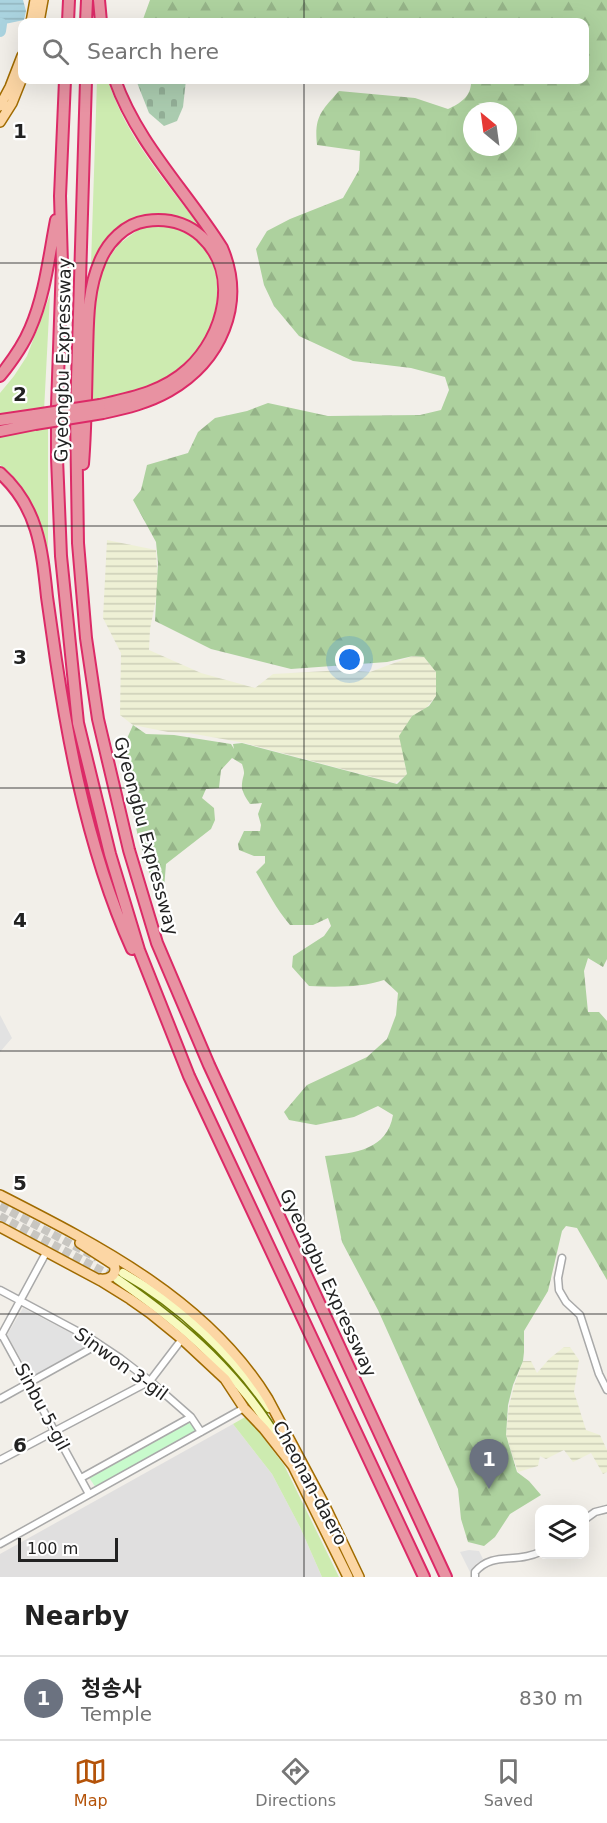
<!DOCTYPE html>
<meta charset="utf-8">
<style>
:root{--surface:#fff;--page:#f6f6f6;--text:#222;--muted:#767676;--line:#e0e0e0;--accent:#b45309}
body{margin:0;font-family:"DejaVu Sans","Noto Sans KR",sans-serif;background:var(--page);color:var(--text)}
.controls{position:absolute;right:18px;bottom:18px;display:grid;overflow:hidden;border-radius:12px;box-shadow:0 6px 24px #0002}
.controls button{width:54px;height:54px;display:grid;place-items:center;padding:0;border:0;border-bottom:2px solid var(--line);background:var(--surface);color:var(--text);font:30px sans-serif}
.compass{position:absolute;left:463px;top:102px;width:54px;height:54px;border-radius:50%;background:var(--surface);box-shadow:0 6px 24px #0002;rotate:331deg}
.scale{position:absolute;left:18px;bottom:15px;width:100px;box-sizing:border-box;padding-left:6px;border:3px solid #222;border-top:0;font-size:16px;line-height:21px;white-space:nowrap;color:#222;-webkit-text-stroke:4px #fff;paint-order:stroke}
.you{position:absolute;left:350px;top:660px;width:21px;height:21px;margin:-15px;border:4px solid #fff;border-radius:50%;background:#1a73e8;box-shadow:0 0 0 9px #1a73e833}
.badge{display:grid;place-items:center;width:39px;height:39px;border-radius:50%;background:var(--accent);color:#fff;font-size:20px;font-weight:700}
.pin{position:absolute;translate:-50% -50px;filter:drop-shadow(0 2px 3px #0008)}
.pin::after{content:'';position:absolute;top:32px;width:21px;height:18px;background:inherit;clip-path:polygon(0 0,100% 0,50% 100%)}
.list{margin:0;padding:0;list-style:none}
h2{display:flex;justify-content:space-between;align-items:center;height:78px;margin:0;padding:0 24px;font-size:26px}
h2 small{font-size:20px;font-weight:400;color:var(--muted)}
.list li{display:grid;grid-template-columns:39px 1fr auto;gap:18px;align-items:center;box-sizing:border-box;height:84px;padding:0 24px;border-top:2px solid var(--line)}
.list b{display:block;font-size:22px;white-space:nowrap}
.list p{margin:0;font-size:20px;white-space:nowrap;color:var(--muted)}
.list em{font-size:20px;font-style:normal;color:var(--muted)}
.icon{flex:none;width:33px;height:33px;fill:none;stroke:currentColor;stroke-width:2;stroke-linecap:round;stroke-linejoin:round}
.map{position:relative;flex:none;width:607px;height:1577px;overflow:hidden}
.search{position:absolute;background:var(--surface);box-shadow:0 6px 24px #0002;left:18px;right:18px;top:18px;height:66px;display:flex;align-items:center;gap:15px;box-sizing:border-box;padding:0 21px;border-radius:12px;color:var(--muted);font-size:22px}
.sheet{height:162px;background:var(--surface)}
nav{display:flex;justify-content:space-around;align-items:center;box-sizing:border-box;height:84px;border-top:2px solid var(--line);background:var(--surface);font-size:16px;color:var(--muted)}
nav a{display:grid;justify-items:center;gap:3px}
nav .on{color:var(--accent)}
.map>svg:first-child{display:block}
.residential{fill:#e0dfdf}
.farmland{fill:url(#farmland-rules)}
.grass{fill:#cdebb0}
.forest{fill:url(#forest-firs);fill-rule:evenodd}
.cemetery{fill:url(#cemetery-stones)}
.park{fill:#c8facc}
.parking{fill:#e2e2e2}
.water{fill:url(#water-rules)}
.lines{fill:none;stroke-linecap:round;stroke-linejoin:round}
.river{stroke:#aad3df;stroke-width:12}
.secondary-tunnel{stroke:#c8c6c1;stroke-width:8;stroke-dasharray:8 4;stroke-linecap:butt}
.street-casing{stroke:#a9a9a9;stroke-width:9}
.secondary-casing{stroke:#707d05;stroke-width:11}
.primary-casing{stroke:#a06b00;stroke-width:12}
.highway-casing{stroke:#dc2a67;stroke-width:14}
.street{stroke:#fff;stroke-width:6}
.secondary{stroke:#f7fabf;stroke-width:8}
.primary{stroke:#fcd6a4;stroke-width:9}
.highway{stroke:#e892a2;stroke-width:10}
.highway-bridge-casing{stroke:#dc2a67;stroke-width:14;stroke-linecap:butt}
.highway-bridge{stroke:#e892a2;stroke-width:10}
.grid{fill:none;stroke:#222;stroke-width:1.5;stroke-opacity:0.55}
.labels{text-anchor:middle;stroke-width:4.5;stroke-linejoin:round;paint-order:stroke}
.street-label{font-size:18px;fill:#222;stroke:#fff}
.grid-label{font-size:20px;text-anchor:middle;font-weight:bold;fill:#222;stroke:#fff;stroke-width:4.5;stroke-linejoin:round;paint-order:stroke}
</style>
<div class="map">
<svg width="607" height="1577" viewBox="0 0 607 1577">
<defs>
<pattern id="farmland-rules" width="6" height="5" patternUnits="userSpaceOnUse" patternTransform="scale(1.5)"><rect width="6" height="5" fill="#eef0d5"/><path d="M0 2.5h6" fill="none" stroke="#ccceb7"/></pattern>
<pattern id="forest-firs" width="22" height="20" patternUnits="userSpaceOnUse" patternTransform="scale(1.5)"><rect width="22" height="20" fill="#add19e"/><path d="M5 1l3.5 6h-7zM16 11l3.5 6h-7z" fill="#95b388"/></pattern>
<pattern id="cemetery-stones" width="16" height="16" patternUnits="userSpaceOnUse" patternTransform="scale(1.5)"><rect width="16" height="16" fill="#aacbaf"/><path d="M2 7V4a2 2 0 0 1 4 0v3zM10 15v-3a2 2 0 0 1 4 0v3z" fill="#92ae96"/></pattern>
<pattern id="water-rules" width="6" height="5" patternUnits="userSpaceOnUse" patternTransform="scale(1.5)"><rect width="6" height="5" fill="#aad3df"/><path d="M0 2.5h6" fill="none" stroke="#92b5bf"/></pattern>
</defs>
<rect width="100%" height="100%" fill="#f2efe9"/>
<path class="residential" d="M233,1424L272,1474L300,1527L322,1577H0V1554Z"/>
<path class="farmland" d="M107,540L156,550L158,589L150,629L149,650L201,673L255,688L273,674L344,670L370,672L413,656L424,657L436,672V696L426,708L412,716L400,736L407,775L395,783L245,743L189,733L168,732L133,725L120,715L121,653L103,618Z
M564,1347H570L579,1360L574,1392L586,1430L600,1435L607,1450V1472L603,1474L591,1453L573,1462L564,1450L546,1459L540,1456L538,1466L518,1472L506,1435L509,1406L514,1386L523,1361H531L537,1373L549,1359Z"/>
<path class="grass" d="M97,80H108C125,136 167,183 202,229L181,218L173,215H154L102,246L91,265Z
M157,225C211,229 228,278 211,324C207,335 203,348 195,357C168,387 127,394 90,401L94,296L104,265L119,244L139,229Z
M50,295L44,411L0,416V393L14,376L27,356Z
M48,428V563C43,533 28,482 0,465V436Z
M247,1416L284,1465L339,1577H322L300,1527L272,1474L233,1424Z"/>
<path class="forest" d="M150,0H607V959L603,967L588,958L584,971L588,1012H599L607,1021V1280L577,1228L566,1226L562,1231L548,1291L524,1331V1352L523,1361L513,1385L508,1405L506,1435L517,1472L529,1481L541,1495L510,1514L495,1537L484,1546L468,1542L461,1519L458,1489L378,1310L342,1242L325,1156C355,1153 387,1150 393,1115L378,1106L354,1117L316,1125L289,1120L284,1112L307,1085L367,1057L387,1039L396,1015L398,993L384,980C360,988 335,987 309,986L292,967L293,956L324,936L331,926L328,918L313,925H290C276,909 267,890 256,872L265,863V856H254L239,850L238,844L244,831H260L261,825L258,814L262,803L250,804C246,798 241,791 242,784C243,773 246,776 242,764L232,758L221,770L219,788L206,789L202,798L214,808L215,820L211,829L166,864L162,913L138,837L121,752L133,725L146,734L174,735L231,744L234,749L233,744L242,743L397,784L407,774L399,736L412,716L429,706L436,696V672L424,657L413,656L387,662L291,669L211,649L155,621L158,563L156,542L133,500L141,490L147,465L188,453L198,432L215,418L247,411L268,403L328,416L420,415L441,410L449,390L445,377L411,368L353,361L299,336L274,306L264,285L256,249L267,231L290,219L343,198L359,170L360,151L317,145C314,117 321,111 339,91L415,98L448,109C461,103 472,96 471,80H584V22H142ZM472,111H508V147H472Z"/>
<path class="cemetery" d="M136,80H186L183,107L177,121L164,126L149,113Z"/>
<path class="park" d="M188,1422L197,1429V1432L96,1488L88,1476Z"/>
<path class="parking" d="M0,1015L12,1038L0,1052Z
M23,1308L88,1342L85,1348L32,1379L7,1335Z
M469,1550L479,1551L483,1559L475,1565L470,1572L460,1552Z"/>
<path class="water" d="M0,0H23L26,11L24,20L0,25Z"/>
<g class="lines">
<path class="river" d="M0,31L1,24"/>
<path class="secondary-tunnel" d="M0,1206L97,1258
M0,1216L116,1278"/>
<g class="street-casing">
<path id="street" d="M562,1258L558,1278L559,1290L566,1302L580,1315L599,1374L607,1390
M0,1290L90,1338L120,1358L150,1381L191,1417L201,1432
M2,1335L89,1494
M1,1336L47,1251
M0,1399L99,1344
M0,1460L150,1381L182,1339
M81,1478L191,1417
M584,1520L595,1512L607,1509
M0,1544L244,1408
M475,1577V1572C493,1551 515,1564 540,1552"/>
</g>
<g class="secondary-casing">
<path id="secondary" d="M123,1273C180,1305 232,1355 269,1408
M117,1279C185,1326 242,1376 283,1448"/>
</g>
<g class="primary-casing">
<path id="primary" d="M31,22L35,0
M39,22L43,0
M0,106L10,87L22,56
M0,122L12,103L22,78
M0,1195C100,1246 208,1301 268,1399L325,1506L359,1577
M0,1227L101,1281L130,1299L150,1313L182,1339L225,1379L244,1408L264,1429L293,1466L348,1577
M80,1243L114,1265C118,1275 109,1280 100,1279"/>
</g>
<g class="highway-casing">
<path id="highway" d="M99,0L101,22
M68,22L69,0
M86,22L87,0
M65,80L60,196L62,264L57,406V458L61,556L78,723L110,854L139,950L189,1076L424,1577
M86,80L76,414L78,543L86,638L98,719L129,850L157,943L209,1065L446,1577
M0,376C12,361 23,346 30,329C45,295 49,256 56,220
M103,413C126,408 148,403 169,391C221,361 246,304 222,248C187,192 137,143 115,80
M0,420L35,415
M0,431L35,424
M83,464C86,427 86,391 87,355C88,323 87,291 100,261C108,242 125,224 146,221C166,218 185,222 201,236C241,273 224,336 188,369C163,392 131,398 100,405
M0,473C38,507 42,549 47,597C50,618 53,639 56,660C62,700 69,741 78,781C91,838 108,896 132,949"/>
</g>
<use href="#street" class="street"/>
<use href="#secondary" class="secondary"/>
<use href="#primary" class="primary"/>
<use href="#highway" class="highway"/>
<g class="highway-bridge-casing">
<path id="highway-bridge" d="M35,415L100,405
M35,424L103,413"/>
</g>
<use href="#highway-bridge" class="highway-bridge"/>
</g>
<path class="grid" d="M304,0V22M304,80V1577M0,263H607M0,526H607M0,788H607M0,1051H607M0,1314H607"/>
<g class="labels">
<g class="street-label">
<text transform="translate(63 360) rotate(-89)" y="6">Gyeongbu Expressway</text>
<text transform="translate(146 836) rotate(75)" y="6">Gyeongbu Expressway</text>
<text transform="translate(328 1283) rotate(65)" y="6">Gyeongbu Expressway</text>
<text transform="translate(121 1364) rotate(36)" y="6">Sinwon 3-gil</text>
<text transform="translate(42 1407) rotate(62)" y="6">Sinbu 5-gil</text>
<text transform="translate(310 1483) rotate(62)" y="6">Cheonan-daero</text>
</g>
</g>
<g class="grid-label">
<text x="20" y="138">1</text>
<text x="20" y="401">2</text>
<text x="20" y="664">3</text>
<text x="20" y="927">4</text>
<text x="20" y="1190">5</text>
<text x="20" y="1452">6</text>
</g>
</svg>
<div class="controls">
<button><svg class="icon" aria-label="layers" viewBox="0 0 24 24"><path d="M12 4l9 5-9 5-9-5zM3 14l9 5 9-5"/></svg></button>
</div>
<svg class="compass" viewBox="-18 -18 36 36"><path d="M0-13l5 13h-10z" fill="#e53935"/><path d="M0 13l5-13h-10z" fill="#767676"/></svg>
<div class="scale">100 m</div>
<div class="you"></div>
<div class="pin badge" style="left:489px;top:1489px;background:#6b7280">1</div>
<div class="search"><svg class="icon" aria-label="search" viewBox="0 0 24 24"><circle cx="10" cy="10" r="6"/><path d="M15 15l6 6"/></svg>Search here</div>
</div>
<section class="sheet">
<h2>Nearby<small></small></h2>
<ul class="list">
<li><span class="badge" style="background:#6b7280">1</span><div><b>청송사</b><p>Temple</p></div><em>830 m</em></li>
</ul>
</section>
<nav>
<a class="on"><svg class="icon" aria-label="map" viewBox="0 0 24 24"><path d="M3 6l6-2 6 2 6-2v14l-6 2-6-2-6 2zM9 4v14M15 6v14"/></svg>Map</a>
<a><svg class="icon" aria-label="directions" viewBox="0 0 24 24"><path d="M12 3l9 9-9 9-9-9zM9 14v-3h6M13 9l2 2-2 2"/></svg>Directions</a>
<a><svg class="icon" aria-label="saved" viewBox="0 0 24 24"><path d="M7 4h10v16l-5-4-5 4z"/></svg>Saved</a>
</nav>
